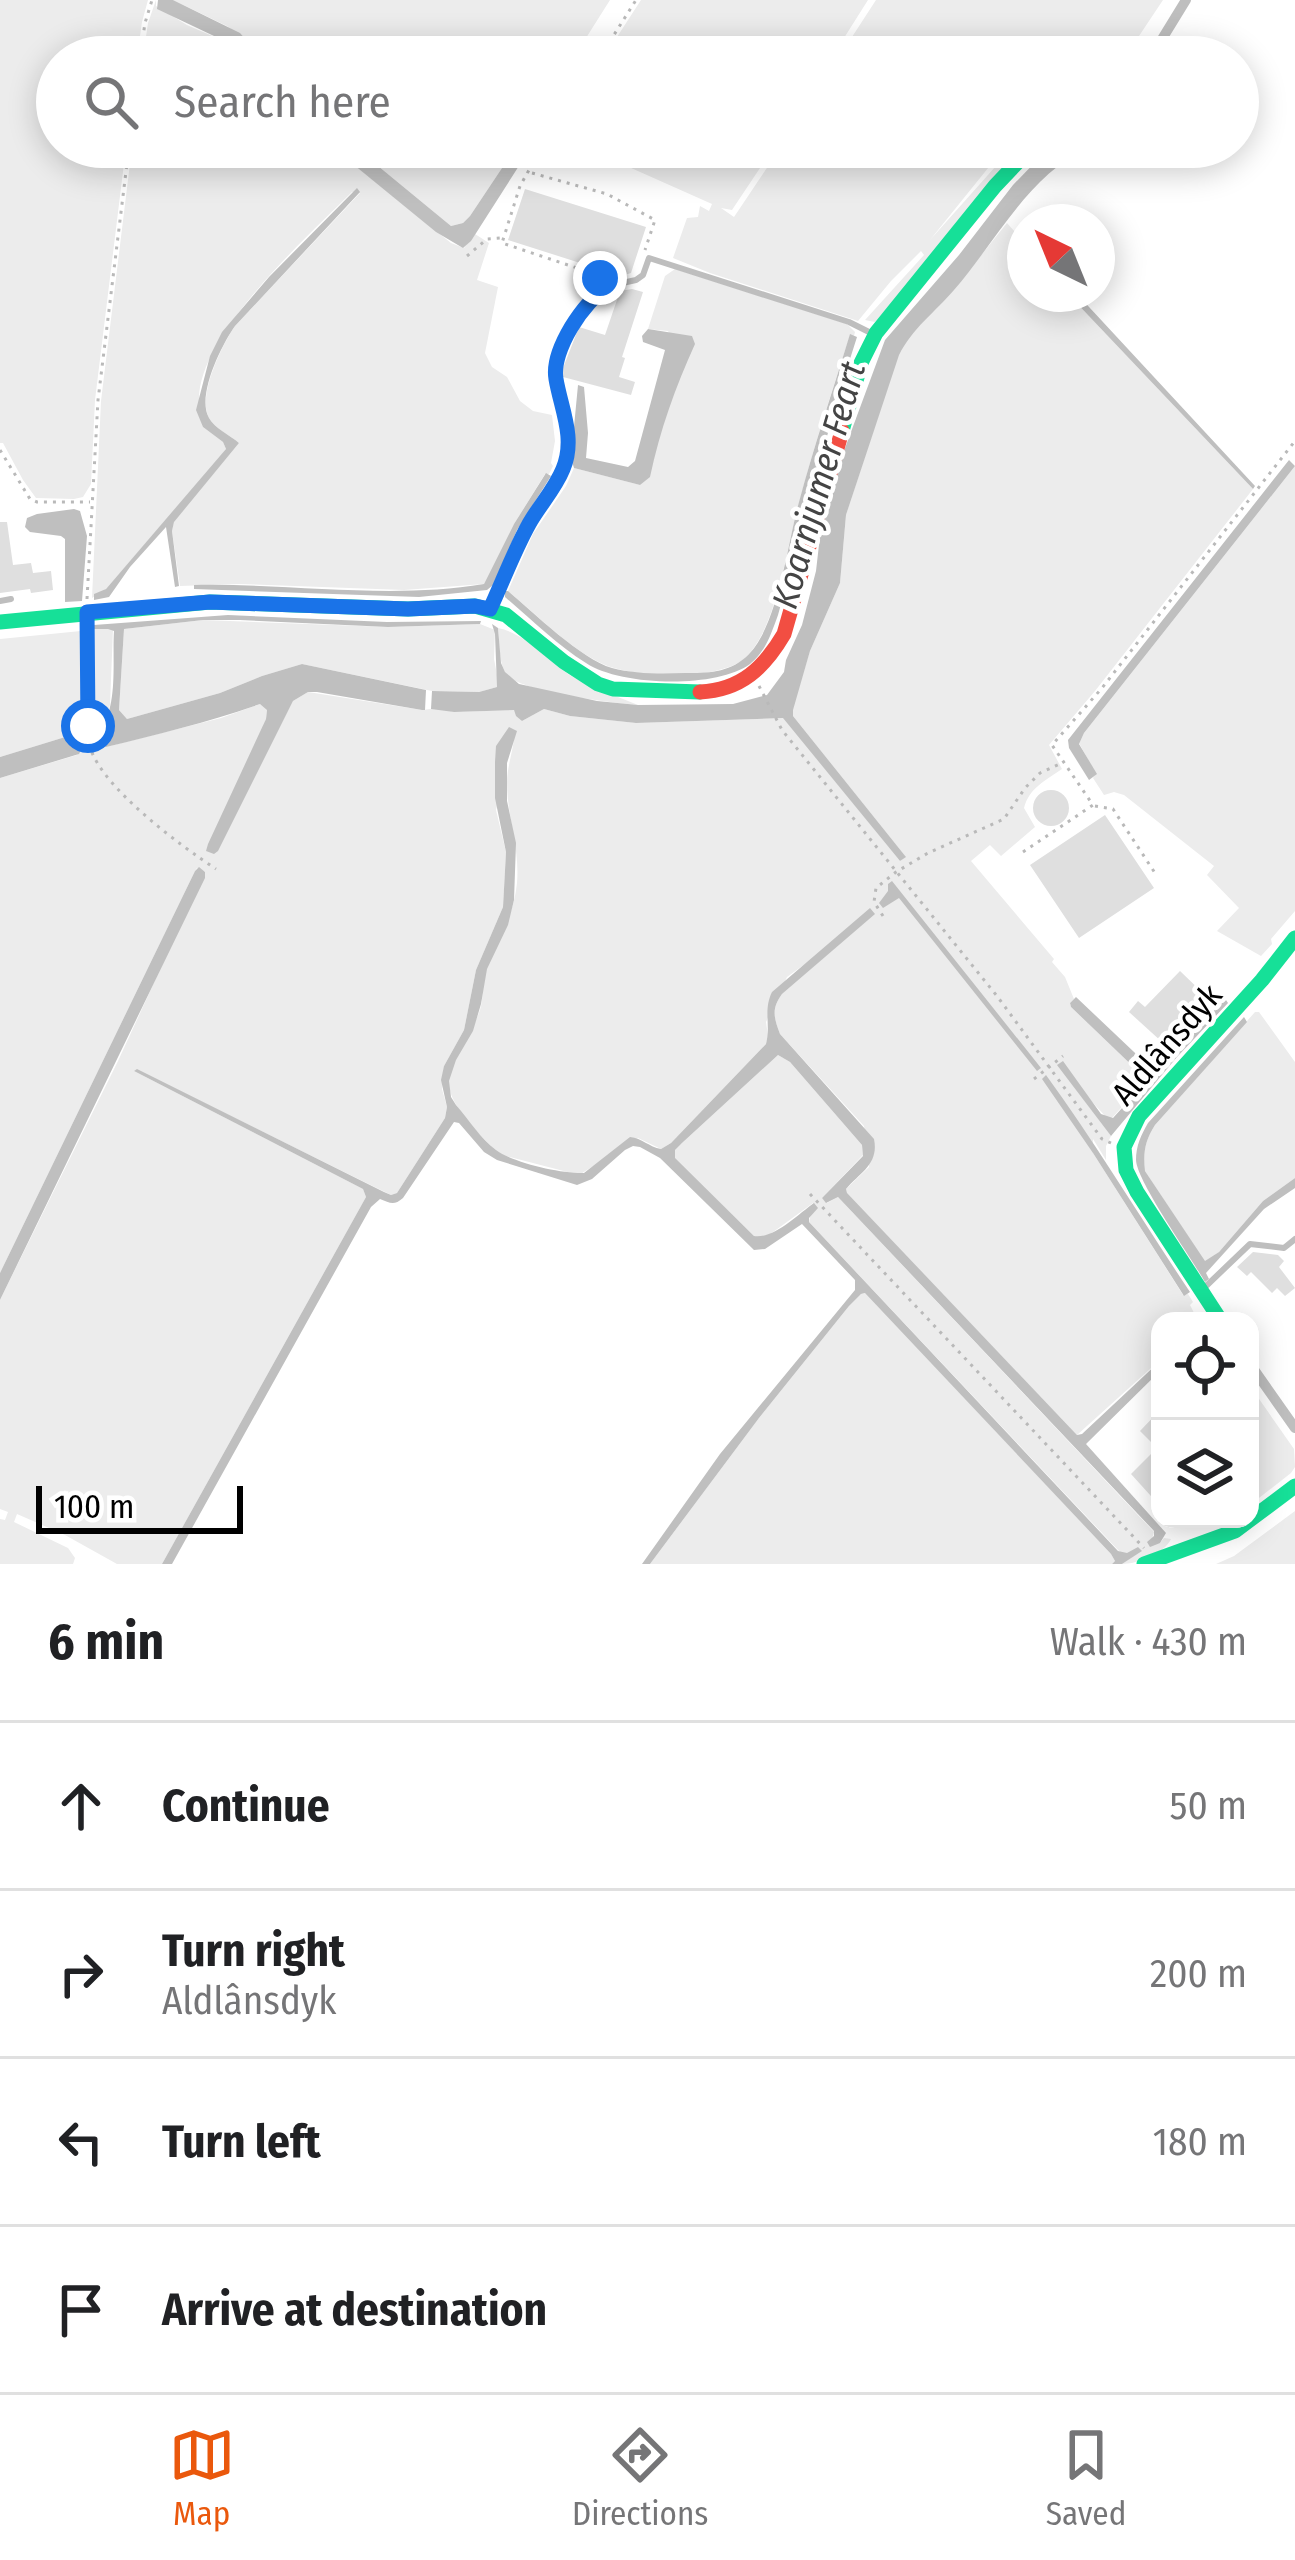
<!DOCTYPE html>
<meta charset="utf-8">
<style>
:root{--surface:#fff;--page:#f6f6f6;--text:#202124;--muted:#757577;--line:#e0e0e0;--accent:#ea580c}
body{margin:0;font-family:"Fira Sans Condensed",sans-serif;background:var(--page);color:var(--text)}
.controls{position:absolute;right:36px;bottom:36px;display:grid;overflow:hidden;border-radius:24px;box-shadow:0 6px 30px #0003}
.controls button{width:108px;height:108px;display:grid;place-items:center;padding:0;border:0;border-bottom:3px solid var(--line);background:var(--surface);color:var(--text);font:60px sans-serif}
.compass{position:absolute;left:1007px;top:204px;width:108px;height:108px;border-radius:50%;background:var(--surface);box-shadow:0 6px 30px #0003;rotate:317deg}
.scale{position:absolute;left:36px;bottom:30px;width:207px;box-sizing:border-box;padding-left:12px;border:6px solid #000;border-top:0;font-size:33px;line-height:42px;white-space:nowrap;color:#000;-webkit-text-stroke:9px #fff;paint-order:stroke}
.stop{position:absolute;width:36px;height:36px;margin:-27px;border:9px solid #1a73e8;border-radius:50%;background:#fff}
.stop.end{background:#1a73e8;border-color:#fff;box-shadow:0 3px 12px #0008}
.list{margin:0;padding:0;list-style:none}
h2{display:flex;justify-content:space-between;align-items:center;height:156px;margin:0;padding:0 48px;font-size:51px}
h2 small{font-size:39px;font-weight:400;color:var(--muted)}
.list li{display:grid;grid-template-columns:78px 1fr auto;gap:36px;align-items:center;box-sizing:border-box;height:168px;padding:0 48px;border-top:3px solid var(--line)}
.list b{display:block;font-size:45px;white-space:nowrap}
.list p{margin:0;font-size:39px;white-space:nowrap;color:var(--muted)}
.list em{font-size:39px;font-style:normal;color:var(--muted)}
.icon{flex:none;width:66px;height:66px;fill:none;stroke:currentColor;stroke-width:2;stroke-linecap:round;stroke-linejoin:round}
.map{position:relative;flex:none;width:1295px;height:1564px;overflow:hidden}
.search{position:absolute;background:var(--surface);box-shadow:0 6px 30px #0003;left:36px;right:36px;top:36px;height:132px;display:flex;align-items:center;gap:30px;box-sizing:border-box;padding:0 42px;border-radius:66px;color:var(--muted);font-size:45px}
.sheet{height:828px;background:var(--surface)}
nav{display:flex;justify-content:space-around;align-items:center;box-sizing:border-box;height:168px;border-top:3px solid var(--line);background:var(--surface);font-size:33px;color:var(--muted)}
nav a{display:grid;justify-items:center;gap:6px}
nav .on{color:var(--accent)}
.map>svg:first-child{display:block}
.green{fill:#ececec}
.water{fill:#bfbfbf}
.building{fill:#dfdfdf}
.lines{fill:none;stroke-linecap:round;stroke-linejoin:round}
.path{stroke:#b9b9b9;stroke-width:3;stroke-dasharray:3 6;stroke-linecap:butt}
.lane{stroke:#bebebe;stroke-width:6}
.street{stroke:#bebebe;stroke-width:10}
.fast{stroke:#16e098;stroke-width:15}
.jam{stroke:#f24e42;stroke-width:15}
.route{stroke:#1a73e8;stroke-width:15}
.labels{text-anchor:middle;stroke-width:9;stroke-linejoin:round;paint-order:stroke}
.street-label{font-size:33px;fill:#000;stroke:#fff}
.water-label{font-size:36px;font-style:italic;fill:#444;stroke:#fff}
</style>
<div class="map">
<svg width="1295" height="1564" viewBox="0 0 1295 1564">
<rect width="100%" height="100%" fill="#fff"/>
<path class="green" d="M0,0H148L142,22L137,57H57V147H126L95,400L91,484L83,497L74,499L36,498L23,480L3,443H0Z
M156,0V6L187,25L233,45L244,57H143L148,23Z
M173,0H610L574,57H261L250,42L227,26Z
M641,0H868L832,57H604Z
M876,0H1163L1125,57H839Z
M132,147H332L451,243L464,248L475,234L489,243L477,280L498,287L485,353L492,367L507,377L520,401L533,411L552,415L555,441L551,463L553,466L549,474H545L514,524L484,584L404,590L239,584L180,586L172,531L174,521L239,443C230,435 214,428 209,418C197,396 222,345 235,326L360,193L352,192C307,237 199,334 199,399C199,408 201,418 203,427L223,442L226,449L223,454L106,589L92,598L101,401Z
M355,147H516L470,216L463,223L451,226Z
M584,147H774L732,210L721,208L734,217L781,147H1005L930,240L1012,148L1026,147L875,322L865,320L924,255L921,251L891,281L858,321L710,273L673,258L687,218L698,217L700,206L709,211L712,204Z
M1007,223L1015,232L1014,236L1025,248V294H1068L1253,489L1095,691L1049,745L1062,769C1046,780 1029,788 1024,808L1035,827L1001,856L990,845L971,861L1054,959L1052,962L1065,977L1074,999L1070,1003L1071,1007L1144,1077L1145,1081L1112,1118H1107L1058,1065L1111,1136L1106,1146V1160L1093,1139V1153L1183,1295L1188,1294L1193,1302L1190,1305L1198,1321H1160V1360L1077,1435L847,1194L846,1189L869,1167L864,1126L780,1034C774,1018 771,1009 782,994L874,914L787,977L766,1022L768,1036L766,1044L671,1143L661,1149L638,1138L579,1175L502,1155C485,1142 447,1104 449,1082C450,1061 475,1030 481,1006C484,994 481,981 486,969C498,941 514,915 517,883C520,848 507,817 507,782C507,765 516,743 514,729L496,810L506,852L503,907L476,970L464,1030L444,1066L442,1089L447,1107L445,1118L397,1193L391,1195L137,1070L134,1071L363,1189L366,1197L162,1564H117L65,1535L17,1514L14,1522L68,1548L75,1558L73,1564H0V1519L5,1520L8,1512L0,1509V1300L118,1061L205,872L197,868L195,871L0,1273V778L77,755L81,750L75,734L0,757V639L81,631V628L113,629L110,705L103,727L106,747L221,718L260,704L265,706L267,710L266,719L214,854L293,701L308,692L422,710L438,708L454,712L514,710L522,721L544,709L570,716L636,723L784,718L900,861L905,856L793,716L792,710L810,651L840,583L846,515L898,355L907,339L954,289Z
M675,269L847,324L855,332L854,336L850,335C832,391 814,446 799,503C787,544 777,629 745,658C720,681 633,678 603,664C570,649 536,614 508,591L533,534L566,486L574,468L640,485L671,395L685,364L668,331L648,329L665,276Z
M1295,466V911L1271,939L1272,944L1261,956L1217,931L1239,908L1207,875L1214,866L1124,795L1114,792L1104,795L1093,778L1096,774L1079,743L1084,733Z
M203,620L388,627L480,624L495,630L494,659L499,685L497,687L479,692L432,691L302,664L262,676L220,693L127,719L119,710L124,629Z
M498,628C527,634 548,662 573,677C593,689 617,696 638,705C613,703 521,692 507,675C498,663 500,642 498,628Z
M1255,1012H1259L1295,1062V1178L1263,1201L1219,1252L1205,1262L1145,1171C1143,1152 1145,1141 1155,1125Z
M778,1055L790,1062L862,1145L863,1155L822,1198L827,1203L838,1197L1154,1532L1152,1539L1160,1543L1164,1538L1171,1539C1165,1553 1138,1564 1122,1564L1141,1551L1123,1554L1119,1551L809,1222L813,1203L769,1235L760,1238L754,1236L674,1158L675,1150L682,1143Z
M866,1293L1111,1554L1115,1561L1112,1564H650L759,1418L849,1306L861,1294Z
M1250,1386L1294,1449L1295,1467L1291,1473L1250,1505Z
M1295,1511V1564H1216L1234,1556Z"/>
<path class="water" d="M158,0H173L240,33L261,57H244L233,45L157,9Z
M332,147H355L451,226L463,223L470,216L516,147H531L471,241L463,248L436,232Z
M1055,147H1089C1028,175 996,242 954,290C935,312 912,329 899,355L846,515L840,583L810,651L793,710V716L906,857L900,861L783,718L636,723L570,716L544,709L522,721L516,716L514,710L454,712L431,709L432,691L479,692L497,687L495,634L492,624L498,628L501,663L505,672L519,684L597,701L638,705L733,704L767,695L784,672L786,660L802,625L816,571L820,536L831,486L885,340L959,255L1013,185L1043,154Z
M357,188L360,192L235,326C222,344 196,396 209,418C214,428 230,435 239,443L174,522L172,531L179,586L175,587L166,527L130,567L109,597L94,600V594L106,589L226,449L223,442L203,427L196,410L210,356L222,332L269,277Z
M1068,294H1077L1255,486L1253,489Z
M648,329L692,336L695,344C675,388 660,430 650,477L640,485L574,468L571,458L578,385L584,387L588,433L586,458L628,467L635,461L665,350L643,342L642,336Z
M850,334L857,337L837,400L778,615C771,634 766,651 750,664C716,689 620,686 586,663C557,645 531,619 505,597V591H508C534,613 581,659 612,668C634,674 661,674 685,673C707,673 728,673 746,657C778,628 787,545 799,502C814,446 833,390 850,334Z
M1289,460L1295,466L1084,733L1079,744L1097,774L1089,780L1069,748L1068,740Z
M546,473L551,476L517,530L493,585L487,590L419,597L194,589V585C290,583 389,600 484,584L514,524Z
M74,509L80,511L87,536L82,601L65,602V539L61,536L30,532L25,527L27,518L37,514Z
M228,615L387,622L481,621L480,624L388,627L240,620H203L124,629L119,710L127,719L220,693L262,676L302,664L426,690L425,710H422L317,692H308L293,701L218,851L214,854L206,851L208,844L266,719L267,710L260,704C209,722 158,734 106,747L101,745L98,732C119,709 112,662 114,631L108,629H94V625Z
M509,727L517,731L507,763V801L516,843L514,900L508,925L487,969L481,1004L473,1031L456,1060L449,1081L451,1097L456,1105C469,1120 481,1139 496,1150C513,1163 563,1174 584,1173L630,1137C642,1138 649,1147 661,1149L671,1143L766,1044C771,1026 763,1010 772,992L870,908L875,914L782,994C771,1009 774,1018 780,1034L874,1139C879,1164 861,1172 846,1189L847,1193L1077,1435L1082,1434L1160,1361V1371L1086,1444L1166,1533L1160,1543L1150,1547L1147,1542L1154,1536V1531L838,1197L826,1203L822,1198L863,1156L862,1145L790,1062L778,1055L682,1143L675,1150V1158L754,1236C774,1239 797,1215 814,1203L818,1208L809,1218V1222L1118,1551L1127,1553L1138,1547L1142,1551L1122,1564H1112L1115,1561L1111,1554L865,1293L861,1294L849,1306L759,1418L650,1564H642L720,1454L855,1290V1280L802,1224L765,1249L754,1250L660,1158L640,1147L633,1146L625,1150L592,1179L577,1185L497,1160L484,1152L459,1123L454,1122L403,1198C394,1206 390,1203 380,1199L371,1207L172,1564H162L366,1197L363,1189L134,1071L137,1069L384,1192L391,1195L397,1193L445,1118L447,1107L441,1080L444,1066L464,1030L476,970L503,907L506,852L495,798V762L496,746Z
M75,734L81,750L79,754L0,778V757Z
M199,867L205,872V878L0,1300V1273L195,871Z
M892,881L1041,1068L1037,1071L899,898L883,908L879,903L888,891V884Z
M1076,997L1153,1070L1224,997L1228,1003L1177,1057L1111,1136L1057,1065L1063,1061L1101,1114L1113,1118L1141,1087L1144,1077L1071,1007L1070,1003Z
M1244,1017L1247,1022L1155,1125C1145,1141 1143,1152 1145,1171L1205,1261L1219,1252L1263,1201L1295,1178V1188L1264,1209L1206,1273L1209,1279L1205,1282C1191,1257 1137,1182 1136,1160C1136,1146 1141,1135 1148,1123Z
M1046,1075C1097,1145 1141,1219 1190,1292L1184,1296L1093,1153L1042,1079Z"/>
<path class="building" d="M525,189L646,227L631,273L621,276L508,240Z
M632,289L643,292L622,357L625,358L619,377L635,382L631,395L563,377V368L579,327L605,335L620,291Z
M0,522H7L13,565L31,563L33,573L51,571L53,590L31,593L30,589L0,593Z
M1033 808a18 18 0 1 1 36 0a18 18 0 1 1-36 0Z
M1105,815L1154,888L1079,938L1030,865Z
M1180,971L1207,997L1162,1042L1129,1012L1138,1001L1145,1007Z
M1253,1252L1278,1255L1284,1261L1279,1267L1295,1288L1285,1296L1277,1288L1272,1293L1251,1272L1247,1276L1237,1267Z
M1160,1410V1506L1131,1474L1157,1448L1140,1431Z"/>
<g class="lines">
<path class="path" d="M140,57L145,23L152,0
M600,57L636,0
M542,147L520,186L502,243L589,272L603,281
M532,173L607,194L655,220L645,250
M467,256L487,239L501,238
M0,450L30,499L37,502H90
M87,599L98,400L129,147
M87,627C87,660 81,716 90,747C102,788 181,846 216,869
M759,686L782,730L997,996L1102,1139L1111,1143
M1095,806L1113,809L1155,873
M1023,852L1093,805L1052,745L1102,688L1295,441
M883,916L874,902L876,888L896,872L928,853L1004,819L1025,788L1040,773L1062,763
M1034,1079L1063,1056
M810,1194L1144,1548"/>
<path class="lane" d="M0,601L11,599
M491,609L517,548L557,480L566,459L565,414L555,376L556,366L576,315L597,293L613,285L636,280L643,275L649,258L849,322L871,333
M1203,1289L1250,1244L1284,1248L1295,1239"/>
<path class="street" d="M1151,57L1186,0
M1250,1364L1295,1428"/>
<path class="fast" d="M842,431L861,363L876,333L995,186L1032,147
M0,622L210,602L408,609L475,606L506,615L564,662L598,684L613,689L700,692
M1221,1321L1137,1192L1126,1170L1124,1147L1139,1116L1262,980L1295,938
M1144,1564L1235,1531L1295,1486"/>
<path class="jam" d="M700,692C741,690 764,668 784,634L842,431"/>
</g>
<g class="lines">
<path class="route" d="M88,726L87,612L210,602L408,609L475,606L490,609C503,581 514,551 529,524C539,506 555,489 563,469C576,438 561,409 556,379C551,351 584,300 608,287L600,278"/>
</g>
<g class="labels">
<g class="street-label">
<text transform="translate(1166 1044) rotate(-49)" y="12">Aldlânsdyk</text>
</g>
<g class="water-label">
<text transform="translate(818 485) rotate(-74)" y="13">Koarnjumer Feart</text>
</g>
</g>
</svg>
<div class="controls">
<button><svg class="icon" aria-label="locate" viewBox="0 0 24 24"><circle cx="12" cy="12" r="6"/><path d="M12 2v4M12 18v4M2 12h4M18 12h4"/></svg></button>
<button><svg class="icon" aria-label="layers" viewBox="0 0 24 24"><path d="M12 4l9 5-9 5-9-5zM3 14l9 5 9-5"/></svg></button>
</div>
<svg class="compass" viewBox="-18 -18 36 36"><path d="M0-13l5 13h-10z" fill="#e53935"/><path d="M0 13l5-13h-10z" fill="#757577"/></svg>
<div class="scale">100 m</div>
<div class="stop" style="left:88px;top:726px"></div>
<div class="stop end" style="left:600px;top:278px"></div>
<div class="search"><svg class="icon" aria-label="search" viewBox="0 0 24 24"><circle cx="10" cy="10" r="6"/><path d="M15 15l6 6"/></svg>Search here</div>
</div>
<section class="sheet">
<h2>6 min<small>Walk · 430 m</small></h2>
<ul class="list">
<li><svg class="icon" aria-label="ahead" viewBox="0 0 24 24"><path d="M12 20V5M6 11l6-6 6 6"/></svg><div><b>Continue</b></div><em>50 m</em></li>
<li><svg class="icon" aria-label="right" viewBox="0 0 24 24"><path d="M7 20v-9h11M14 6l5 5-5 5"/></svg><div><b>Turn right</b><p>Aldlânsdyk</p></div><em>200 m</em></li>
<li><svg class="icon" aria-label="left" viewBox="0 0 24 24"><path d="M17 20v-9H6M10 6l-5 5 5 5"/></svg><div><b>Turn left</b></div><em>180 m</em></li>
<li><svg class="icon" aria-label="arrive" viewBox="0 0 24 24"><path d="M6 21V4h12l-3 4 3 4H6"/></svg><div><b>Arrive at destination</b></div></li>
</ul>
</section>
<nav>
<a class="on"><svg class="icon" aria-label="map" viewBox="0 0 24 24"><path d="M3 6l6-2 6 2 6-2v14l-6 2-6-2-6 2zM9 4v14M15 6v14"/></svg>Map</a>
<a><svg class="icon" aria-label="directions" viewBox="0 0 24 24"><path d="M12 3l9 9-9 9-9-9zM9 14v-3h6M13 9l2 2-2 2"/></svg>Directions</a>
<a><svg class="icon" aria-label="saved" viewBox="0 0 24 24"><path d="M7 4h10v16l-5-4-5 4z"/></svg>Saved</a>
</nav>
